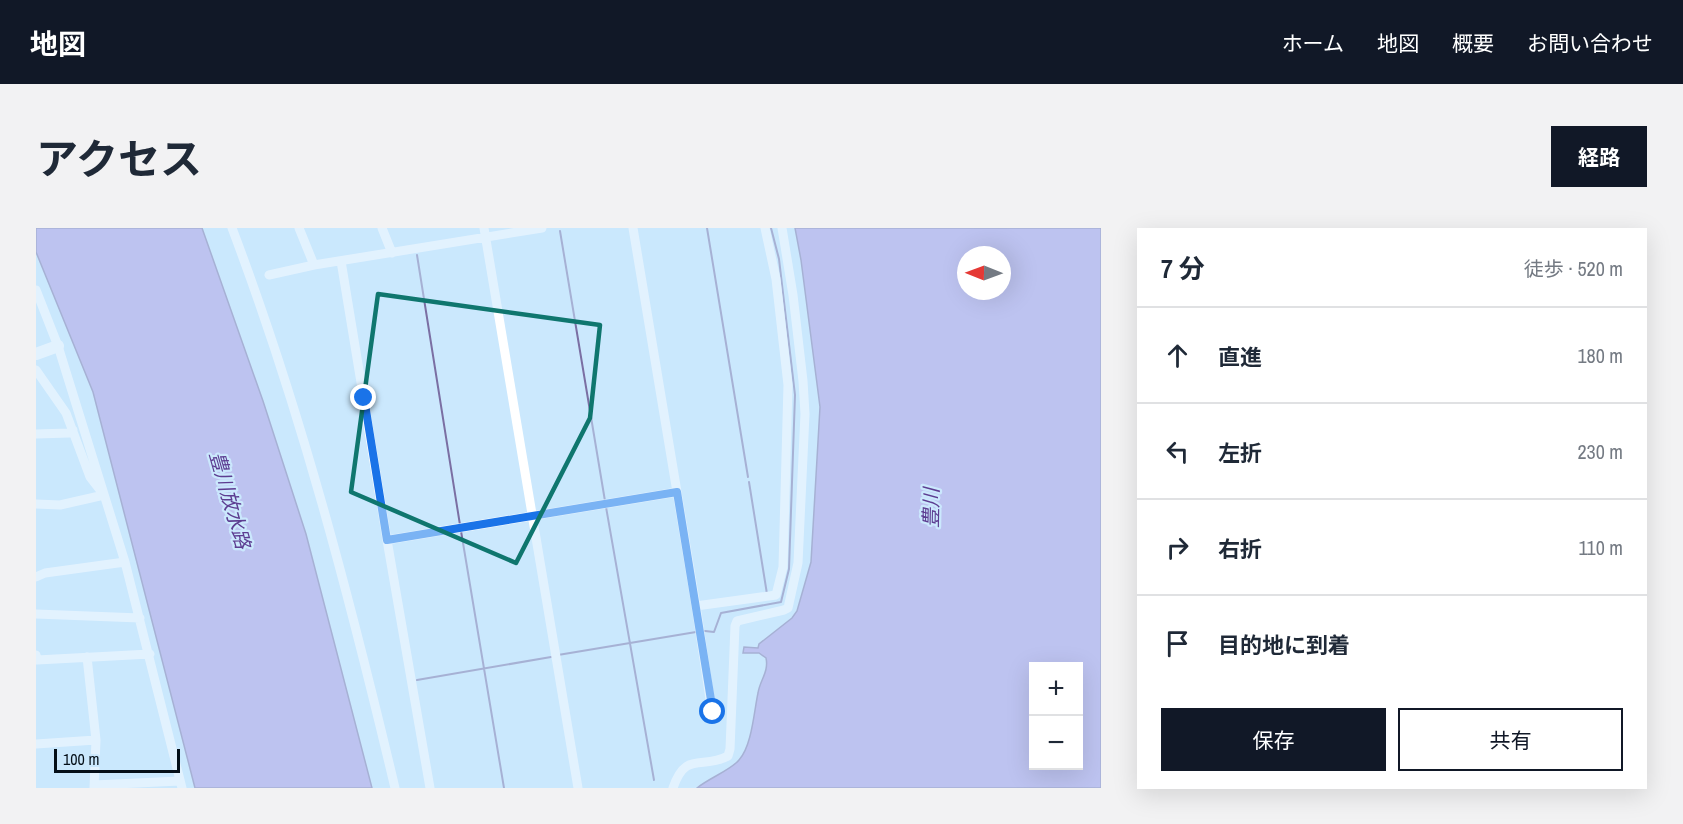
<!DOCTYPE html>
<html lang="ja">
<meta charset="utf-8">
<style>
:root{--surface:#fff;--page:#f2f2f3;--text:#1f2937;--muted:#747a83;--line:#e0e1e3;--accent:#111827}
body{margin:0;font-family:"Archivo Narrow","Noto Sans JP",sans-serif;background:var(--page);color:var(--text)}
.controls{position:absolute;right:18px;bottom:18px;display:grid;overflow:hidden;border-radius:0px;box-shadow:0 6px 24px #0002}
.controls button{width:54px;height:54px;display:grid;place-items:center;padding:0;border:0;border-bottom:2px solid var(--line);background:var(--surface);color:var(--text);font:30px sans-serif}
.compass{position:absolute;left:921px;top:18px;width:54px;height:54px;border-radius:50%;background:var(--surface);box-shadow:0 6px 24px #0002;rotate:271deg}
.scale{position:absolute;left:18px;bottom:15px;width:126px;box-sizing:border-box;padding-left:6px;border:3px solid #040f18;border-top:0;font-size:16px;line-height:21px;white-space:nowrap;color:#040f18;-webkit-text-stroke:4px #cbe8fd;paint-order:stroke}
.stop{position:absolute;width:18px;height:18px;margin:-14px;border:4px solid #1a73e8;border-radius:50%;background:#fff}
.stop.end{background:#1a73e8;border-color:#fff;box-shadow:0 2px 6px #0008}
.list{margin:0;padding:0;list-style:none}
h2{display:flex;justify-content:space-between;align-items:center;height:78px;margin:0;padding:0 24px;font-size:26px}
h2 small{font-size:20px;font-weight:400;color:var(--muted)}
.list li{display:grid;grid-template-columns:39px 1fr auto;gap:18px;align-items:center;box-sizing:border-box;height:96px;padding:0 24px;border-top:2px solid var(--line)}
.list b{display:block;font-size:22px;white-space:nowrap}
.list em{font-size:20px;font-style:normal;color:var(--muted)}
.actions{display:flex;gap:12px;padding:18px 24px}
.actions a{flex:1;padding:14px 0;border:2px solid var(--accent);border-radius:0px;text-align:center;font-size:21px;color:var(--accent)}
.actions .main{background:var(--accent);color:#fff}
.icon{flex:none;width:33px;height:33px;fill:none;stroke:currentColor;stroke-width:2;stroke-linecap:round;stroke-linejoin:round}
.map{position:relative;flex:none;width:1065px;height:560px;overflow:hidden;border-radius:0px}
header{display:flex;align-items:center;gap:36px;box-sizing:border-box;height:84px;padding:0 30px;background:var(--accent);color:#fff}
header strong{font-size:28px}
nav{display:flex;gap:33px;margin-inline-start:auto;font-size:21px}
.intro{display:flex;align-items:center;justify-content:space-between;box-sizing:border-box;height:144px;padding:0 36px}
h1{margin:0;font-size:42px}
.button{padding:15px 27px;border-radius:0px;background:var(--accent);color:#fff;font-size:21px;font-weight:700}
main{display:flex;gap:36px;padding:0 36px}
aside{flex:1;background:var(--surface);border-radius:0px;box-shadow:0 6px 24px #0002}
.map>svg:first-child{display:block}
.water{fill:#ae98df;stroke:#7b6fa3;stroke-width:1.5;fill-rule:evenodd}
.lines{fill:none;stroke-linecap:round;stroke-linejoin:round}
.stream{stroke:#7b6fa3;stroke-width:2}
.street{stroke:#fff;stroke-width:9}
.secondary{stroke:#fff;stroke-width:12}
.route{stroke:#1a73e8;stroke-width:8}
.marked{fill:none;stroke:#0f766e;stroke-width:4.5;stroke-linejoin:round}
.labels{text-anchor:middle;stroke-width:4.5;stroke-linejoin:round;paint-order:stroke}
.water-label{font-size:20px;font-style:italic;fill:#5d3d91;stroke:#cbe8fd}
</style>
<header>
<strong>地図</strong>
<nav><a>ホーム</a><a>地図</a><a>概要</a><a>お問い合わせ</a></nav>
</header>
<div class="intro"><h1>アクセス</h1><a class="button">経路</a></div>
<main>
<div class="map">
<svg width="1065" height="560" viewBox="0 0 1065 560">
<rect width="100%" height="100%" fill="#cbe8fd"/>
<path class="water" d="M0,0H166L227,173L270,306L336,560H159L57,164L0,24Z
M759,0H1065V560H661C673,550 695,542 703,532C716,518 718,483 722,465C724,452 733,444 730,430L723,425H707L708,419L722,420L723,416L756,390L761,383L775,334L784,179L765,32ZM930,27H966V63H930ZM998,439H1042V538H998Z"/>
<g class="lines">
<path class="stream" d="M671,0L712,249
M524,3L569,273
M381,27L424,297
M713,254L731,366
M570,279L618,552
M425,303L468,560
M669,403L678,404L685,385L745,374L753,341L759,167L743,31L735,0
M522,427L660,404
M381,452L515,429"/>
<path class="street" d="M196,0C265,182 314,371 359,560
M263,0L278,37
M346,0L356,25
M448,0L542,560
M597,0L660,378L677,491
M305,33L351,312L394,560
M233,47L278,37L506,0
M0,62L22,118L89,334L146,560
M0,142L30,185L54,249L68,267L24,277L0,276
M0,206L33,205L37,202
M351,312L641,264
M0,349L9,345L89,334
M660,378L740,367L747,339L752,157L740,51L729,0
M0,386L104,390
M0,427L1,432L114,426
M51,429L60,512L58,560
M0,516L60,512
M58,557L144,553
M637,560C650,522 666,542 692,528L694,521L699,398L701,393L748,382L752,380L762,335L769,186L767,153L757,67L746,0"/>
<path class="secondary" d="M0,126L22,118"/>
</g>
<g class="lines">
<path class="route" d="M328,170L351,312L641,264L677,484"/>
</g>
<path d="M0 0H1065V560H0ZM342,66L564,97L554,190L480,335L315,264Z" fill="#cbe8fd" fill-opacity=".55" fill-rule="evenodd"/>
<path class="marked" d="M342,66L564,97L554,190L480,335L315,264Z"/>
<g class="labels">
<g class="water-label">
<text transform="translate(194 272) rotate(74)" y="7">豊川放水路</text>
<text transform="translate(895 280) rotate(-89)" y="7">豊川</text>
</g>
</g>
</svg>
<div class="controls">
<button>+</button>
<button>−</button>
</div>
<svg class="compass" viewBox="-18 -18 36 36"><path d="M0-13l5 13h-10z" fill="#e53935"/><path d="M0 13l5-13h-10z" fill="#747a83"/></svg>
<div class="scale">100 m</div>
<div class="stop" style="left:677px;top:484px"></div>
<div class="stop end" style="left:328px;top:170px"></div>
</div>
<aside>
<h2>7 分<small>徒歩 · 520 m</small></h2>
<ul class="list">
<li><svg class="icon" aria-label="ahead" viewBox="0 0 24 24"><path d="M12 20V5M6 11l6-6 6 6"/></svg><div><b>直進</b></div><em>180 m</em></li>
<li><svg class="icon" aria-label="left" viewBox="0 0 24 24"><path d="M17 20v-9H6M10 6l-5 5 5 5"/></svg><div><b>左折</b></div><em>230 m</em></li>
<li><svg class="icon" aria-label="right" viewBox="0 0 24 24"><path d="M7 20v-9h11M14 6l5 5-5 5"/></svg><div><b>右折</b></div><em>110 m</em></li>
<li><svg class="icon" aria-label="arrive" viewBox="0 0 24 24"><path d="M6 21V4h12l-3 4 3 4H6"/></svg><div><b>目的地に到着</b></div></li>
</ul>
<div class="actions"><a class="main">保存</a><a>共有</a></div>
</aside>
</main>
